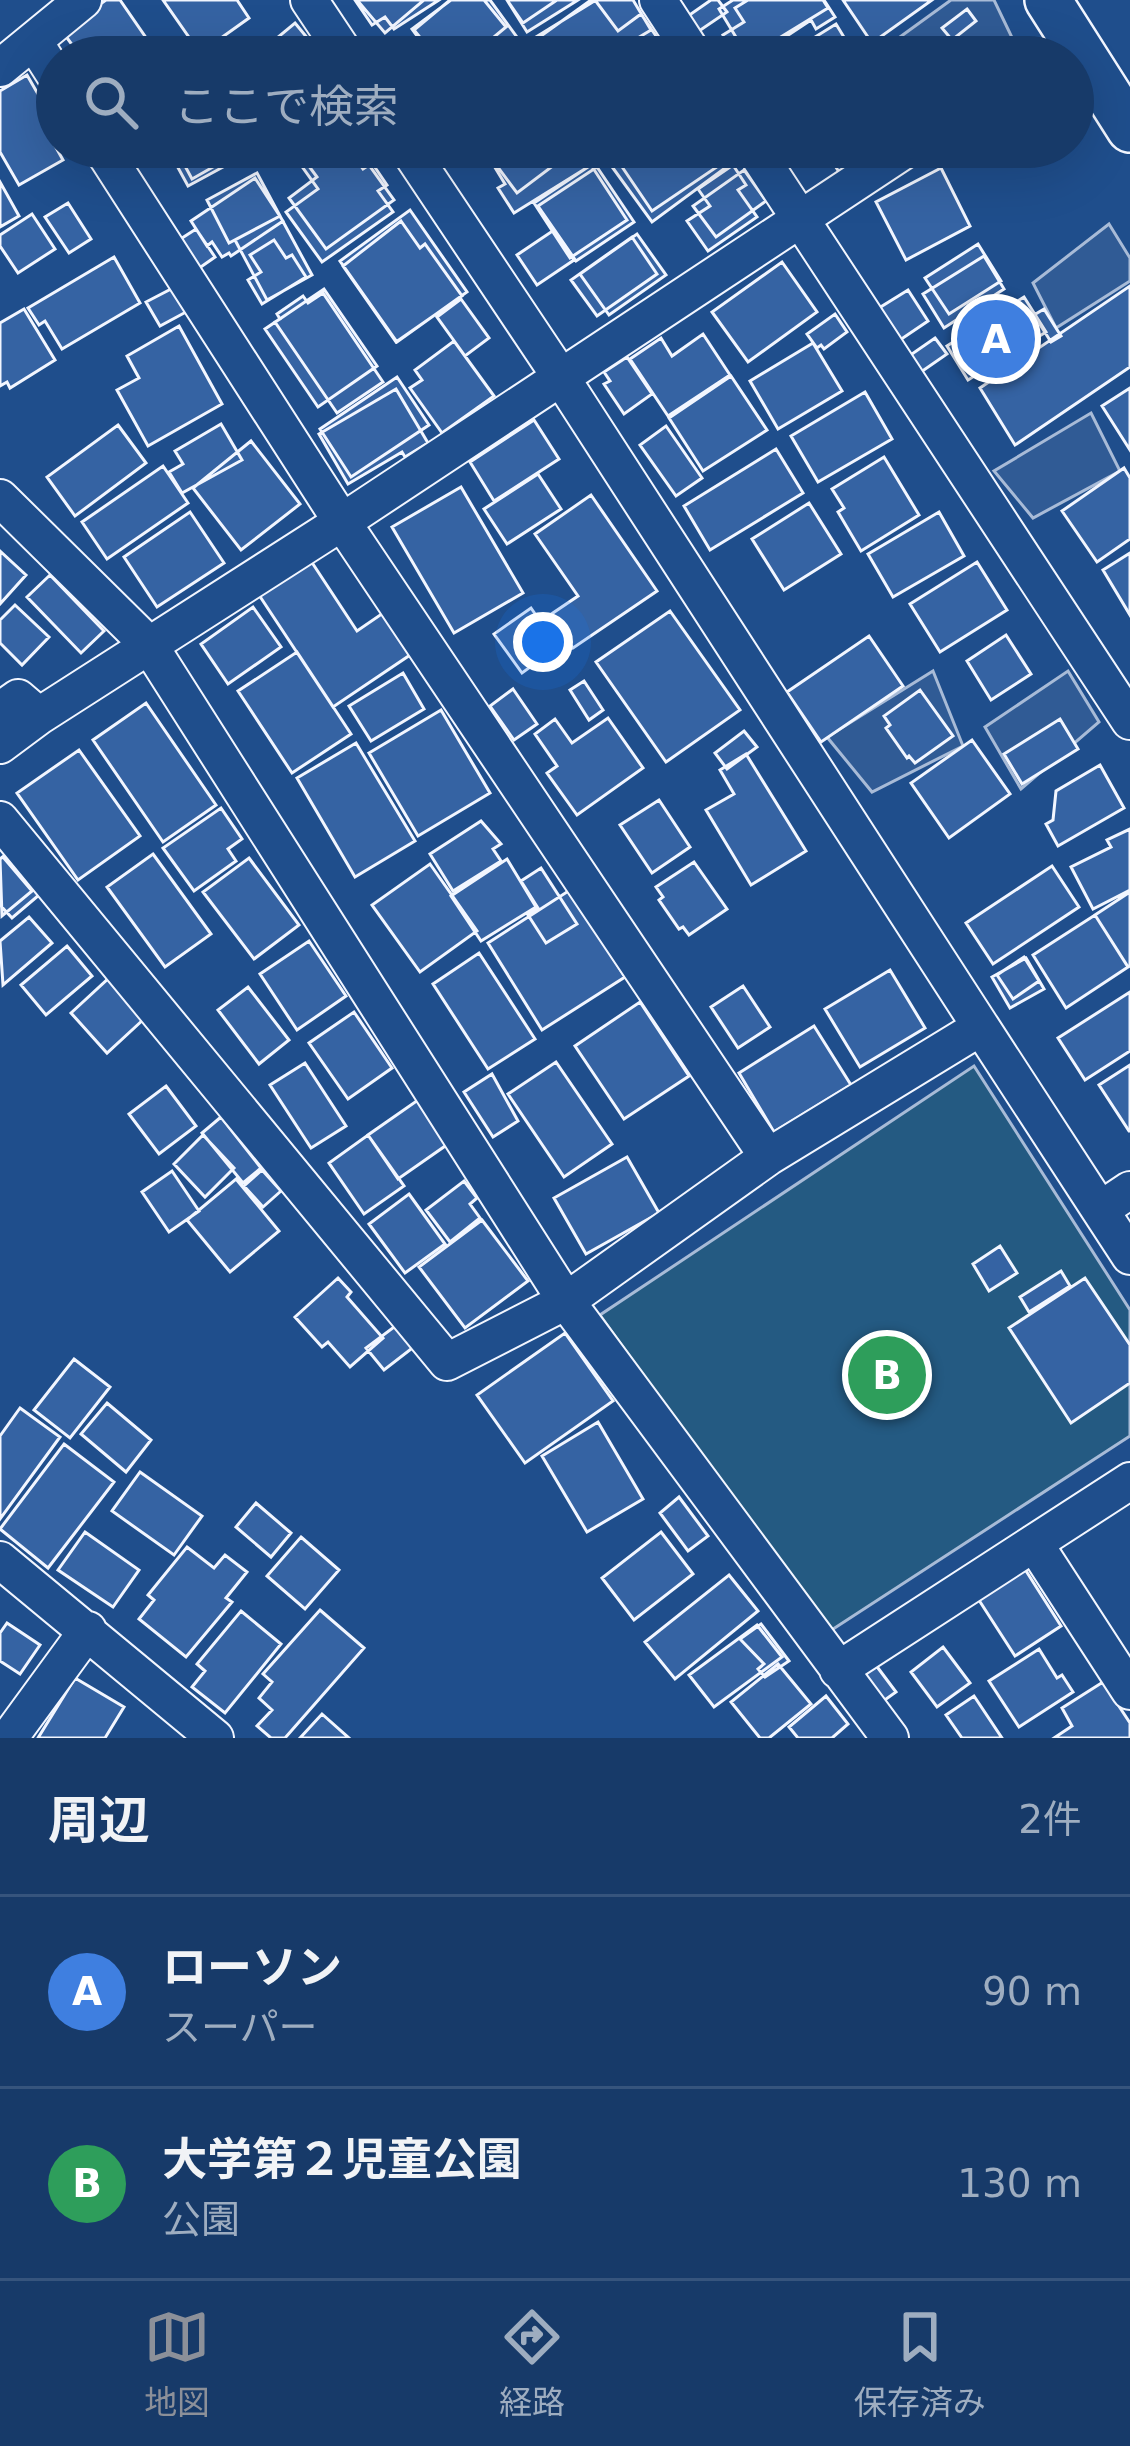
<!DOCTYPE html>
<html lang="ja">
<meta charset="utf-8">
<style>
:root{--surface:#173a69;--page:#20416f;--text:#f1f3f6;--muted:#9eadc0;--line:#36547d;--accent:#8c9099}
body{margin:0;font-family:"DejaVu Sans","Noto Sans JP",sans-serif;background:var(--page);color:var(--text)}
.you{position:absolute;left:543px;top:642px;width:42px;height:42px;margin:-30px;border:9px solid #fff;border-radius:50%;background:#1a73e8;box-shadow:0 0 0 18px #1a73e833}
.badge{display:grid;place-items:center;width:78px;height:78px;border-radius:50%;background:var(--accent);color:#fff;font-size:39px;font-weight:700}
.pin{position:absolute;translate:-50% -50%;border:6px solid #fff;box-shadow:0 3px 12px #0006}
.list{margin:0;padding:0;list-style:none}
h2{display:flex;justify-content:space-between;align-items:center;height:156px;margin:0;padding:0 48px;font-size:51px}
h2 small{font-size:39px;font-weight:400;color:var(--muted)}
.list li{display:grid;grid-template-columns:78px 1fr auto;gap:36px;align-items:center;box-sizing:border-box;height:192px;padding:0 48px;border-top:3px solid var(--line)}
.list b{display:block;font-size:45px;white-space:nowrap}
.list p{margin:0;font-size:39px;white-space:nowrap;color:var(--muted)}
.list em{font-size:39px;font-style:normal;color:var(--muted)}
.icon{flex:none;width:66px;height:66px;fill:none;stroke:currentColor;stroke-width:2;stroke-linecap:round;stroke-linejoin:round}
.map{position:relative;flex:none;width:1130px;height:1738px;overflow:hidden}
.search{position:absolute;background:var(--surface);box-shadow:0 12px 48px #0002;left:36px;right:36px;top:36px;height:132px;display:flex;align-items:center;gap:30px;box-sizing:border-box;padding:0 42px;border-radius:66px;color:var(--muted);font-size:45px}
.sheet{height:540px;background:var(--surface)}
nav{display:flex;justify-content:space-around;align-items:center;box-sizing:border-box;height:168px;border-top:3px solid var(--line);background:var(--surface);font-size:33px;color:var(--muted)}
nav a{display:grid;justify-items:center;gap:6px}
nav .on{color:var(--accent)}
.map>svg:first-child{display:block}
.green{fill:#245a82;stroke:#a8bbd7;stroke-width:3}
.parking{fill:#305b95;stroke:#a8bbd7;stroke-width:3}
.building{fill:#3563a3;stroke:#f2f6ff;stroke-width:3}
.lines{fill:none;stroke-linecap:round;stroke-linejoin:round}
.minor-casing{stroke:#f2f6ff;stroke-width:40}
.tertiary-casing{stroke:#f2f6ff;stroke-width:50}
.minor{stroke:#1f4e8c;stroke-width:36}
.tertiary{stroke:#1f4e8c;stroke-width:45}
</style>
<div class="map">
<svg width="1130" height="1738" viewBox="0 0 1130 1738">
<rect width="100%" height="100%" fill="#1f4e8c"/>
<path class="green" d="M974,1066L1130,1310V1436L827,1633L600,1315Z"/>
<path class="parking" d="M951,0H994L1018,50L1008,57H886L882,50Z
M1109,224L1130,258V281L1056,328L1033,283Z
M1091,413L1120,471L1033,518L994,471Z
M933,671L963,746L872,792L827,737Z
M1068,671L1099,722L1021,789L985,727Z"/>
<path class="building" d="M106,0H120L151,45L134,57H81L62,31Z
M163,0H237L249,18L200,53Z
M355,0H439L394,29L385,17L372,25Z
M357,0H424L385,33Z
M450,0H484L506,27L470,57H436L414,30Z
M451,0H490L530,55L438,57L431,48L428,51L412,29Z
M507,0H557L523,23Z
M507,0H578L527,32Z
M591,0H595L618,31L641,14L656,36L621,57H535L527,46Z
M596,0H633L651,30L606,57H548L536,37Z
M711,0H718L727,12L699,31L688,16Z
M733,0H823L828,8L748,57L719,9Z
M748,0H824L835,17L816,29L811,20L755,57H738L723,35L744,22L735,8Z
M843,0H932L872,43Z
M967,9L976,21L952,40L942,28Z
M295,23L323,57H254Z
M836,24L856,57H783Z
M27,75L57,127L54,144L63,160L19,185L0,152V91Z
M179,147H229L232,154L219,161L223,167L188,186L170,153Z
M188,147H220L227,159L192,179L178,153Z
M288,147H347L363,169L372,163L387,185L378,191L393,212L322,262L286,212L318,189Z
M301,147H356L394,200L326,249L289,198L317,177L297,150Z
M505,147H578L517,193L491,158Z
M587,147L596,162L514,213L498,188L505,184L488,156L501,147Z
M626,147H726L733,156L652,211L614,155Z
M633,147H726L736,160L652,222L610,164Z
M823,147H876L839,172Z
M591,165L627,220L570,258L534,203Z
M733,165L746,185L738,190L757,217L708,251L687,221L710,206L698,189Z
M597,167L634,222L576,261L538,206Z
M941,168L970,226L906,260L876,202Z
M744,170L766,201L716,237L693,206Z
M257,173L280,216L229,243L207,200Z
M255,178L283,221L231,256L229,253L222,257L212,242L207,246L191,221Z
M0,182L19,216L0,227Z
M68,203L91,239L69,253L45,217Z
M410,210L467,292L397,342L340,261Z
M32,214L55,249L18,273L0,246V235Z
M280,216L312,275L267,300L235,240Z
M401,221L420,248L425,244L462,296L396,342L343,266Z
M196,229L215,257L198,269L179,240Z
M554,230L574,260L537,285L517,255Z
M637,234L666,275L609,315L580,274Z
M632,237L657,274L597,316L571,280Z
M274,240L286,258L292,255L306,277L262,304L248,280L261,272L250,255Z
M978,244L1001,281L949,314L925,278Z
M984,256L1004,289L944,328L923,294Z
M114,257L140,303L62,349L45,321L39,325L28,308Z
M782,262L817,312L748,362L712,312Z
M1130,286V367L1015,445L980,388Z
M173,288L186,312L160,326L146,302Z
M324,289L377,366L318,407L265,329Z
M908,290L928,321L900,340L879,308Z
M323,293L383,382L337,413L275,322L280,319L277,314L303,296L308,303Z
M1024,297L1046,332L968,380L947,346Z
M461,299L489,338L465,356L437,317Z
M24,309L55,360L10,388L7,382L0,386V323Z
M1044,309L1061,336L1051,342L1034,315Z
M835,314L847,332L824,349L821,345L817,348L807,334Z
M179,326L222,404L148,446L117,390L139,378L127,356Z
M703,334L730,375L668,416L630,359L661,338L672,356Z
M935,338L947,354L921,372L909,356Z
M454,341L494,396L442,433L410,388L422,380L415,370Z
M813,343L842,391L778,429L750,381Z
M627,357L652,394L624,414L604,384L610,381L604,372Z
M731,376L767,430L703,471L669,418Z
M397,377L429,425L351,477L320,429Z
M1130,388V450L1102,406Z
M396,389L428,443L405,457L402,452L348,484L319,434Z
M865,392L892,439L818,482L791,436Z
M534,420L559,459L494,501L470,462Z
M221,424L242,460L182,493L169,472L183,464L175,451Z
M118,425L146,463L75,516L47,477Z
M666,426L702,478L676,496L640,445Z
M251,441L300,504L241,550L193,488Z
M776,449L803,493L710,550L684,506Z
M884,457L919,515L861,551L838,512L844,508L832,489Z
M163,466L188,503L107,559L82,522Z
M1124,468L1130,478V539L1097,562L1062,511Z
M538,474L561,509L507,544L484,509Z
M461,487L523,593L454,633L392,527Z
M591,495L657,591L573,648L550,615L578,596L535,534Z
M809,503L841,554L784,590L752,539Z
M190,512L224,563L157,607L124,557Z
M939,512L964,556L893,597L868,554Z
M0,551L26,575L0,604Z
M1130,553V615L1103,570Z
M311,561L357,631L386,611L413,653L333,707L259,595Z
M977,562L1007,610L940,652L910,604Z
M50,575L104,631L81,653L27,597Z
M15,605L49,637L22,665L0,643V620Z
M253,607L281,647L228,684L201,644Z
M531,608L558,647L522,673L494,634Z
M670,611L740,710L666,762L596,662Z
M1006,635L1031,674L991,700L967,661Z
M869,636L903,686L821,742L787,692Z
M297,652L351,734L292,773L238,691Z
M403,673L424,709L371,741L349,706Z
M584,681L603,710L589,720L570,690Z
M513,689L537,724L514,740L490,706Z
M920,690L953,736L915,763L909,756L907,758L886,728L890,725L884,716Z
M146,703L216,805L163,842L93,740Z
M441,710L490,793L418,836L369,753Z
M608,718L643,768L577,815L547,773L557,766L535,734L555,719L572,743Z
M1060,719L1078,749L1022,784L1004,754Z
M744,731L757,747L727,769L715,753Z
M972,740L1010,794L949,838L911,783Z
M356,743L415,841L355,877L297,778Z
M79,750L140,836L78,880L17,793Z
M746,754L806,851L751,885L706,810L734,794L720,770Z
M1100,765L1124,808L1058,846L1046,824L1053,820L1056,791Z
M659,800L690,847L652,873L620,825Z
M221,808L242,839L228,849L236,861L194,891L163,848Z
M481,821L501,844L493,849L501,861L453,891L430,854Z
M1130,829V890L1093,909L1071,867L1111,847L1107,840Z
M153,854L211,934L165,967L107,887Z
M5,855L39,895L12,918L0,905V859Z
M3,857L32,891L2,916L0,859Z
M249,858L299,925L254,959L203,892Z
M507,859L536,907L481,941L451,896Z
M694,862L727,909L689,935L683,927L679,929L659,900L663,897L656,887Z
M430,864L477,931L420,972L372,905Z
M1052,866L1079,907L993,964L966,923Z
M541,868L577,924L546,943L528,915L538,908L521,881Z
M570,890L625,977L542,1030L488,943Z
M1130,892V966L1128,967L1095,915Z
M1095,915L1128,967L1066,1008L1033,955Z
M29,917L52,943L3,985L0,941Z
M309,941L346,996L297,1030L260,974Z
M67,946L92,976L46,1015L21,985Z
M479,953L535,1039L488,1069L433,984Z
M1024,957L1039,981L1013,999L997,975Z
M1026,958L1044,989L1010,1008L992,977Z
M890,970L925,1028L860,1067L825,1009Z
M109,978L145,1018L107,1053L71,1013Z
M743,986L770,1027L738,1048L711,1007Z
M248,987L289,1040L259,1064L218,1010Z
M1130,992V1051L1085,1080L1058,1038Z
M640,1002L689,1076L624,1119L575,1046Z
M354,1012L392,1068L348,1099L309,1043Z
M814,1026L851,1085L774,1132L739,1073Z
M556,1062L612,1144L564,1177L508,1094Z
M305,1063L346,1126L311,1148L270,1085Z
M1130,1065V1131H1129L1099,1085Z
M492,1074L518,1121L493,1137L464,1092Z
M166,1086L196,1126L159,1154L129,1114Z
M418,1100L448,1144L398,1179L368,1135Z
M221,1117L261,1168L243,1183L202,1133Z
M203,1135L234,1168L205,1197L174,1164Z
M368,1135L404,1186L364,1214L329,1163Z
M627,1157L659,1213L586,1254L554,1198Z
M262,1170L281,1191L263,1207L244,1186Z
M172,1171L199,1211L169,1232L142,1192Z
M236,1179L279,1231L230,1272L187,1220Z
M464,1181L477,1198L470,1204L480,1218L450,1242L426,1210Z
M409,1194L445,1244L405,1273L369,1224Z
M482,1220L528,1281L465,1328L419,1267Z
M1000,1246L1017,1273L989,1291L973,1264Z
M1061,1271L1070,1286L1029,1312L1020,1297Z
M338,1278L351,1292L347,1297L383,1338L350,1367L328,1342L322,1347L295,1317Z
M1085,1278L1130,1345V1383L1071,1423L1009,1328Z
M398,1324L415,1346L384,1370L366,1348Z
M565,1333L613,1401L525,1463L477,1395Z
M74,1359L110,1387L70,1438L34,1410Z
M107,1403L151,1440L126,1472L81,1434Z
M20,1408L60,1437L0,1519V1436Z
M598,1422L643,1499L587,1532L542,1456Z
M64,1444L114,1482L48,1568L0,1529Z
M140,1472L202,1516L174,1555L112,1511Z
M679,1497L708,1536L688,1551L660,1513Z
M256,1503L291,1533L271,1557L236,1527Z
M85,1532L139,1570L113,1607L58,1570Z
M661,1532L693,1574L634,1620L602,1578Z
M301,1537L339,1570L305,1609L267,1576Z
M187,1547L214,1568L225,1555L247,1572L226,1598L232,1602L186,1657L139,1619L154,1600L148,1595Z
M1021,1563L1061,1626L1015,1656L975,1594Z
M729,1575L758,1611L675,1679L645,1642Z
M320,1610L364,1648L285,1738H271L257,1726L272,1710L259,1698L272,1682L263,1674Z
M241,1611L281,1644L225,1713L192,1687L205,1671L197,1664Z
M7,1623L40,1645L20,1674L0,1661V1633Z
M761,1624L789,1661L765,1677L758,1669L764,1664L740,1639Z
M757,1625L782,1657L714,1707L689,1675Z
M943,1647L970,1683L937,1707L911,1672Z
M1039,1649L1057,1678L1062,1675L1073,1692L1019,1727L989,1681Z
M778,1664L811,1704L769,1738H760L731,1702Z
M875,1664L896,1692L882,1702L862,1674Z
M75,1678L124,1707L105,1738H38Z
M1103,1682L1130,1723V1738H1054L1072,1726L1062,1708Z
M826,1696L848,1724L832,1738H798L789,1727Z
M974,1696L1002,1738H962L946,1715Z
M322,1714L349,1738H300Z"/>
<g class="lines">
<g class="minor-casing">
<path id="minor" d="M309,0L347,57
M658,0L695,57
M34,42L57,78
M0,68L83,0
M101,147L342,522L768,1157
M407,147L560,376L981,1027
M753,147L1130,721
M0,498L149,645L566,1301L768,1157L981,1027L1100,1210L1130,1190
M0,711L18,698L39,716
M0,745L39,716L342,522L909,147
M0,820L447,1362L566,1301L890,1738
M1100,1210L1130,1256
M1034,1543L1130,1691
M0,1560L215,1738
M838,1670L1130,1481
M9,1738L88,1630"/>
</g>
<g class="tertiary-casing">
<path id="tertiary" d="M1048,0L1130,129"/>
</g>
<use href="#minor" class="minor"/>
<use href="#tertiary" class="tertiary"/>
</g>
</svg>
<div class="you"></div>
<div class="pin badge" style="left:996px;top:339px;background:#3f7fe0">A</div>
<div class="pin badge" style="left:887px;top:1375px;background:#2e9e5b">B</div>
<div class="search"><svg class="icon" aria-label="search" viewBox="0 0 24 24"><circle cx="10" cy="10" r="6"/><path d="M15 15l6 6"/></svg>ここで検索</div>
</div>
<section class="sheet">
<h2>周辺<small>2件</small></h2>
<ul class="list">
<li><span class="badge" style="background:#3f7fe0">A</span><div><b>ローソン</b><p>スーパー</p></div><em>90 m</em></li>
<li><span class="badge" style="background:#2e9e5b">B</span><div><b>大学第２児童公園</b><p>公園</p></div><em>130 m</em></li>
</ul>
</section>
<nav>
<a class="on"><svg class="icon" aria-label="map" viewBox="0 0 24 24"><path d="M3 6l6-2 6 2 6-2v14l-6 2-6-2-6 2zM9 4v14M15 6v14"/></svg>地図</a>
<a><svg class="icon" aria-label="directions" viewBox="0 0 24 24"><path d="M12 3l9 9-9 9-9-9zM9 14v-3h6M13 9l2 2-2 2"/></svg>経路</a>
<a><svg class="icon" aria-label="saved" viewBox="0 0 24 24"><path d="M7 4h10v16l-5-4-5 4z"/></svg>保存済み</a>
</nav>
